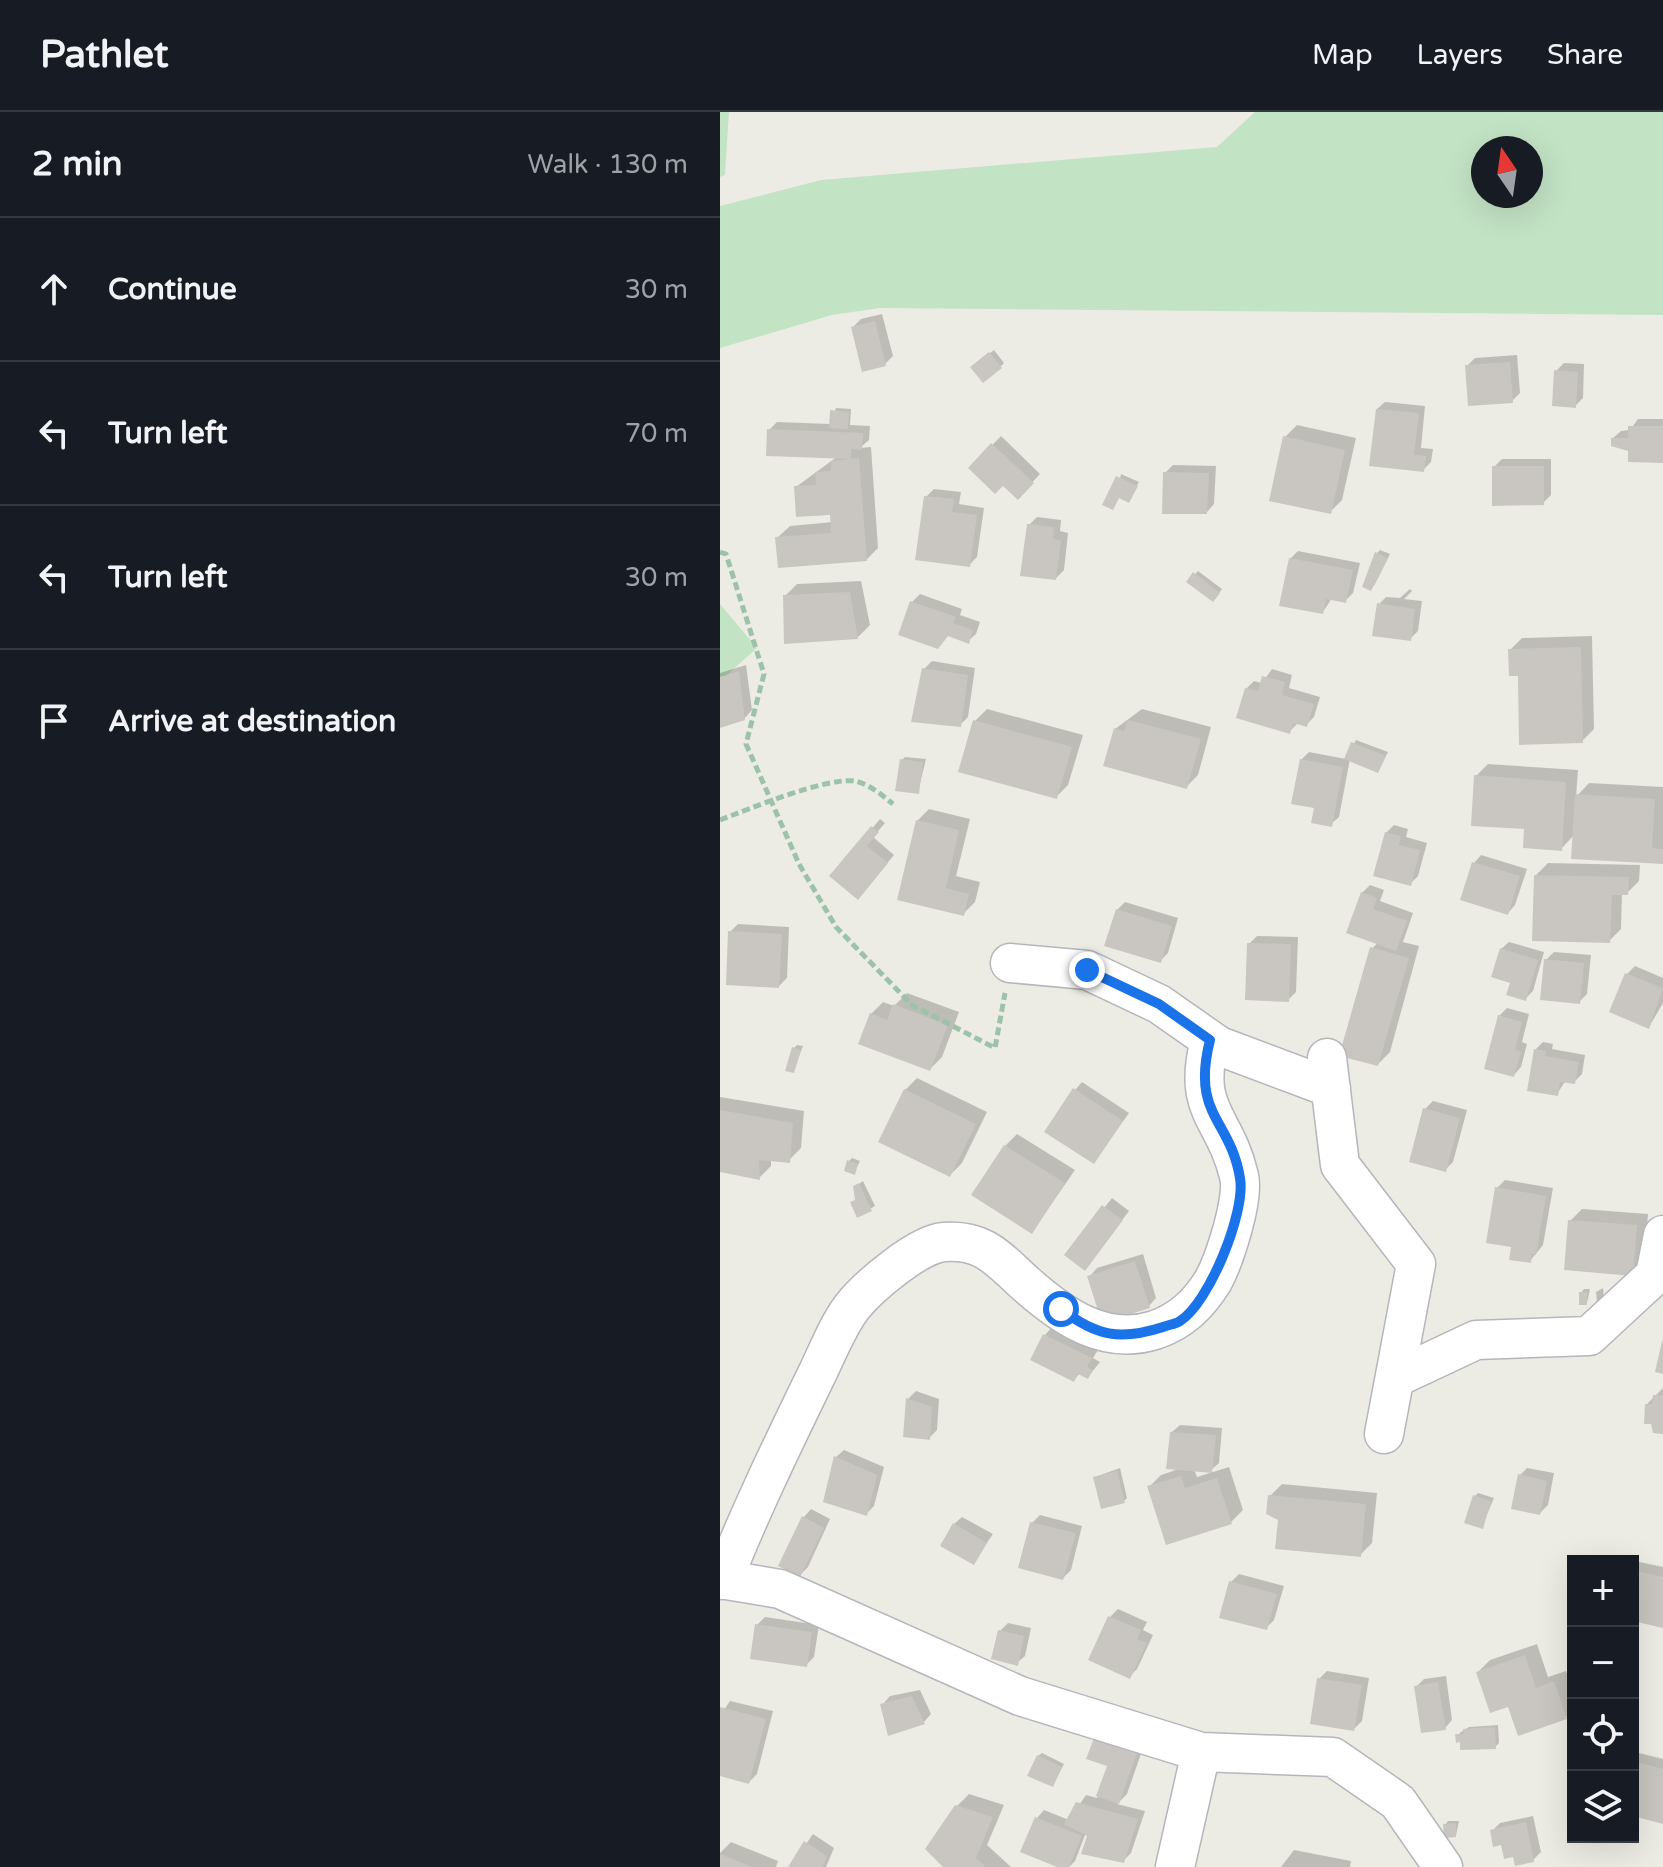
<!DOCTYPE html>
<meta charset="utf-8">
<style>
:root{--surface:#171b24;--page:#20242c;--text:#f1f3f6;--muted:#9ea1a6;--line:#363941}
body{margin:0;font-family:"Varela Round",sans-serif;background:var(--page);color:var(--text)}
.controls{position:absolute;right:24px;bottom:24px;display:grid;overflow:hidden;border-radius:0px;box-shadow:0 8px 32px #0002}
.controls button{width:72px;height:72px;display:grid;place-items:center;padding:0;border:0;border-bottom:2px solid var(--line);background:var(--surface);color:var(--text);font:40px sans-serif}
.compass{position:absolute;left:751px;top:24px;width:72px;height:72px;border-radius:50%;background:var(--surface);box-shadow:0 8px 32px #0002;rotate:347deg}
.stop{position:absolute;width:24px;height:24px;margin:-18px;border:6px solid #1a73e8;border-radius:50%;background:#fff}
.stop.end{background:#1a73e8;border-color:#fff;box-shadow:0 2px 8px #0008}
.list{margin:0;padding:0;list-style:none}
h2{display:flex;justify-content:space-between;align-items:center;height:104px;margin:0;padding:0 32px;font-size:34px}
h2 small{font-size:26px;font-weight:400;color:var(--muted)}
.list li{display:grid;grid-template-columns:52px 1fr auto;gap:24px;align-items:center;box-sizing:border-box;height:144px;padding:0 32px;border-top:2px solid var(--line)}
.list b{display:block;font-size:30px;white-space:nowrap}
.list em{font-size:26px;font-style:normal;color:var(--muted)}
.icon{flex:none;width:44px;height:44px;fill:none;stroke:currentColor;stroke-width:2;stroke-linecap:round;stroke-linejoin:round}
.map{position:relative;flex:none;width:943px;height:1755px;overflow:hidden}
header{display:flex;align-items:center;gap:48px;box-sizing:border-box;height:112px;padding:0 40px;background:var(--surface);border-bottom:2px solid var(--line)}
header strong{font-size:38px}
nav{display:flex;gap:44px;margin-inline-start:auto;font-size:28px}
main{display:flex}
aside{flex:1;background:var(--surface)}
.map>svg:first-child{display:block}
.green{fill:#c3e3c5;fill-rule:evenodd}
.shadow{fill:#0003}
.building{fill:#c9c6c1}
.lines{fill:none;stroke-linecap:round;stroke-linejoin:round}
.minor-casing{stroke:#b5b6ba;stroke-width:41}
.path{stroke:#9cc3aa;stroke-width:5;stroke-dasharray:8 4;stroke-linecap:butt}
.minor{stroke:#fff;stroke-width:38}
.route{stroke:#1a73e8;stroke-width:10}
</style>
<header>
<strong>Pathlet</strong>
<nav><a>Map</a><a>Layers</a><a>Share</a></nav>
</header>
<main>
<aside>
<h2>2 min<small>Walk · 130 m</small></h2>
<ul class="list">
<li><svg class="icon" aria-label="ahead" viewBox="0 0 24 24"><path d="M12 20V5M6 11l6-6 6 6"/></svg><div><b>Continue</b></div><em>30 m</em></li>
<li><svg class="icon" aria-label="left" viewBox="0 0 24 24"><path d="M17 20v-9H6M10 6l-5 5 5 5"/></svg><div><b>Turn left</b></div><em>70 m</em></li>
<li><svg class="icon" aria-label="left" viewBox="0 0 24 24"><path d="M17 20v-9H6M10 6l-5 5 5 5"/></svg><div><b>Turn left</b></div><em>30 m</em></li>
<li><svg class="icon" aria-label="arrive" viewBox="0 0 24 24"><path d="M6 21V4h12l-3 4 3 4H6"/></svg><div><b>Arrive at destination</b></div></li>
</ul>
</aside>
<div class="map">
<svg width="943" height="1755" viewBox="0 0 943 1755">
<rect width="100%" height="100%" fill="#edece4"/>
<path class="green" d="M0,0H9L5,63L0,65Z
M535,0H943V203L160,196L112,203L0,236V94L101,68L497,35ZM811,36V84H763V36Z
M0,492L37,536L0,569Z"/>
<path class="shadow" d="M162,202L173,244L165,252L133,215L141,207Z
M274,238L284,251L281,254L256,252Z
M797,243L800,281L792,289L747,254L755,246Z
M844,251L864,252L863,286L855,294L836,259Z
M665,290L705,294L701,336L713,337L711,350L703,358L657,297Z
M116,296L131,297L130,313L150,314L149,328L140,336L151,335L158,436L146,448L57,426L70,414L113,410L112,400L76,375L118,344L49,318L57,310L111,312Z
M918,307H943V349L910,337L893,326L901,319L910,318Z
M577,313L636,326L622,388L610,400L565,325Z
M281,324L320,362L298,386L283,371L251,355Z
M782,347H831V383L823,391L774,355Z
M453,353L496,354L494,392L487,400L445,361Z
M401,362L419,370L409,388L400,384L393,396Z
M214,377L241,380L239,392L264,396L257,445L249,453L206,385Z
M317,405L341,408L340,419L348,421L344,458L336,466L309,413Z
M660,438L670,442L654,474L657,441Z
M578,439L640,451L633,481L625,489L612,486L603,500L570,447Z
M478,459L502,477L496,485L469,469Z
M141,469L150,513L138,525L65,484L77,472Z
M690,477L692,479L684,487L702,489L698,519L690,527L659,492L666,485L680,486Z
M200,482L242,497L240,503L260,510L256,522L248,529L192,490Z
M872,524L874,617L862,629L800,562L790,538L802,526Z
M212,549L255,556L248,605L240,613L204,557Z
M26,553L32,598L24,607L0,614V561Z
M552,557L572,563L569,576L600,585L594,605L586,613L578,611L570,619L526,577L534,569L542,571Z
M267,597L363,623L348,673L336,685L255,609Z
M422,597L491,615L478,663L466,675L395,617Z
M636,628L668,640L658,659L630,647L619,705L611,712L596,694L581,648L589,640L626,647Z
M185,645L206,647L198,680L182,648Z
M768,652L858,658L856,685L869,671L943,675V750L855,722L841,737L806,715L756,664Z
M209,697L250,707L236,764L260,770L255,790L243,802L179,787L197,709Z
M160,707L165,711L153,725L174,743L145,778L112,764Z
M674,713L688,717L686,725L707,731L698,764L690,772L666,721Z
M761,743L807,757L795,793L788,801L754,751Z
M828,751L920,753L919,769L907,781H902L901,817L889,829L816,763Z
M650,773L664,778L660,789L693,801L683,830L699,834L670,940L658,952L652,837L658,830L642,781Z
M405,790L458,806L448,841L440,849L397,798Z
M18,812L69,815L67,866L59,874L10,820Z
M537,824L578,825L576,880L568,888L529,832Z
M789,830L824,840L813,879L805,887L792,869L781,837Z
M834,840L871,843L867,882L859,890L826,848Z
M915,854L943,866V891L929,915L907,862Z
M187,881L239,900L222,945L210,957L151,902L163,890L174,894Z
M787,896L809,902L802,930L807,932L801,955L794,963L779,904Z
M823,930L833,932L832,937L865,943L862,962L854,970L846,968L837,982L815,938Z
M77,933L83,934L73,959L74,936Z
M197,966L267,1000L242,1051L230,1063L185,978Z
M362,970L409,1001L374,1050L355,978Z
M0,985L84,999L81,1036L69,1048L51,1047V1054L40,1065L0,1058Z
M713,989L747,998L733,1050L725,1058L705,997Z
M297,1022L355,1058L312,1120L254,1083L285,1034Z
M132,1046L140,1049L134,1061L129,1049Z
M785,1068L833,1076L823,1133L810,1149L794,1133L777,1076Z
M143,1069L155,1094L138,1104L135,1075Z
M392,1086L409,1099L372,1148L347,1143Z
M862,1097L928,1102L924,1150L912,1162L850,1109Z
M423,1142L436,1186L429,1194L370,1164L377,1156Z
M883,1176L884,1187L877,1190L876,1180Z
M864,1177H870L867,1191L861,1181Z
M332,1215L378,1238L373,1246L380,1250L368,1265L360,1261L354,1268L325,1223Z
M943,1276V1320L926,1293Z
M196,1279L219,1287L217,1318L209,1326L185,1323L188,1287Z
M460,1313L502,1316L499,1351L491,1358L474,1357L477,1365L509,1355L523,1398L511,1410L429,1375L441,1363L462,1356L452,1320Z
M124,1338L164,1355L154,1394L146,1402L116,1345Z
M400,1356L407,1386L404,1389L375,1365Z
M807,1356L834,1361L828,1393L820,1401L800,1363Z
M562,1372L657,1381L652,1431L640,1443L560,1407L550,1384Z
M758,1381L774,1386L762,1414L755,1384Z
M91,1397L110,1407L88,1455L80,1463L61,1453L84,1405Z
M320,1403L362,1414L351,1458L343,1466L312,1411Z
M242,1405L273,1422L253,1451L234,1412Z
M910,1448L943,1455V1514L913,1507V1449Z
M519,1462L564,1474L554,1508L546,1516L511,1470Z
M398,1497L427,1510L423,1518L433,1523L417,1557L410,1564L371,1547L390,1505Z
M45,1505L99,1513L94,1545L86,1553L37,1513Z
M288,1511L311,1516L305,1544L297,1551L280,1519Z
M817,1532L828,1565L846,1559L853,1578V1598L846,1605L789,1592L758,1560L770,1548Z
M607,1559L649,1566L642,1609L634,1617L599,1567Z
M726,1564L732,1608L725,1616L696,1575L704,1567Z
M200,1578L211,1602L204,1610L163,1592L170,1584Z
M10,1589L53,1599L37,1662L29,1670L0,1662V1604Z
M778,1613L779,1631L775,1635L741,1636L738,1623L741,1620L749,1615Z
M375,1627L424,1633L407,1682L397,1692L425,1699L411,1741L403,1749L367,1718L355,1749L349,1755H342L317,1706L324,1698L349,1708L366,1683L377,1686L389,1652Z
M915,1640L943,1647V1710L913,1702Z
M322,1641L344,1652L335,1669L318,1644Z
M249,1682L284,1693L267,1733L291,1755H226L237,1694Z
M813,1704L821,1740L813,1748L794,1742L772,1719L780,1711Z
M728,1709H739L736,1723L725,1713Z
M93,1722L114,1736L106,1755H70Z
M11,1730L58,1749L56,1755H0V1741Z
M574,1738L631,1749L630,1755H561Z"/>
<path class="building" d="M155,209L166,254L142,260L131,215Z
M269,240L282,256L263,271L250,255Z
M790,250L793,291L748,294L745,253Z
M834,258L858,260L856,296L832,294Z
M656,297L699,301L694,343L706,344L704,360L649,354Z
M110,298L129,300L128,317L109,316Z
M908,314H943V351L908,350V339L891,334V326H908Z
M47,317L143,321L142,338L131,337V347L46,344Z
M563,324L625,338L611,402L549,389Z
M271,331L314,371L298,388L283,374L275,382L248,356Z
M139,346L147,449L58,456L55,425L111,421L110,403L76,405L74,374L96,373L95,360L111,359V349Z
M772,354H824V393L772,394Z
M443,360L489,361L487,402H442Z
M396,364L418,374L409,391L399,386L393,398L382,393Z
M204,384L234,387L232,400L257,403L250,455L195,448Z
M307,412L334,415L333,427L341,428L336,468L300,464Z
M655,440L668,446L651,479L642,475Z
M569,446L633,458L626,491L606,487L603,502L559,494Z
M473,460L500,481L493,490L466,470Z
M130,480L138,527L64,532L63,483Z
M190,489L236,505L233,511L253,518L249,532L228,524L218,537L178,523Z
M657,491L695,497L691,529L652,524Z
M861,535L863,631L799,633L798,564H789L788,537Z
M202,556L248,563L241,615L191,610Z
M19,559L25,608L0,616V565Z
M542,564L565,570L562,583L594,592L587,615L573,611L570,622L516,606L525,576L538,579Z
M253,608L352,635L337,687L238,660Z
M408,608L481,627L467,677L383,654L394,616L404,619Z
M631,630L666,644L658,661L624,647Z
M180,647L203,650L199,682L175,679Z
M580,647L623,655L612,715L591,711L594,696L571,692Z
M754,663L846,670L842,739L803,736L804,717L751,714Z
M855,682L935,687L932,736L943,737V752L851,747Z
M196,708L239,718L226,776L249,782L244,804L177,788Z
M151,714L159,720L147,734L168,751L138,788L109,764Z
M665,720L681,724L679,733L700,738L691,774L653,764Z
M752,750L800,764L788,803L740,788Z
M814,763L909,765L908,783H892L890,831L812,829Z
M641,780L657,786L653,797L687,809L676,839L626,821Z
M396,797L452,814L441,851L384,834Z
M8,819L62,822L59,876L6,873Z
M527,831L571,832L569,890L525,888Z
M650,835L689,846L658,954L619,944Z
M780,836L818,848L806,889L786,883L790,871L771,865Z
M824,847L864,851L860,892L820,888Z
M905,861L943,876L929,917L889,900Z
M173,892L228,913L210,959L138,932L150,901L167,908Z
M778,903L802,910L795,938L801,940L794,965L764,957Z
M72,935L81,938L74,961L65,959Z
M814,937L826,939L825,944L859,950L855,972L840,970L838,984L807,979Z
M353,976L403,1009L374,1052L324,1020Z
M184,977L256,1012L230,1065L158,1030Z
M703,996L740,1006L726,1060L689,1050Z
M0,998L73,1011L70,1051L39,1048L40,1068L0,1060Z
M284,1033L345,1071L312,1122L251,1083Z
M127,1048L138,1052L135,1063L124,1059Z
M139,1071L152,1099L137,1106L130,1090L135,1088L133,1074Z
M775,1075L826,1084L816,1143L812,1142L811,1151L789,1148L791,1135L766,1131Z
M382,1093L403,1108L365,1159L344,1143Z
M848,1108L917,1113L913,1164L844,1158Z
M415,1149L430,1196L382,1211L367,1164Z
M859,1180H867V1193H859Z
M323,1222L372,1246L367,1255L373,1258L368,1267L358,1262L354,1270L310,1248Z
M942,1229H943V1262L935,1260Z
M933,1283H943V1322L933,1321L931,1312H924L925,1292H932Z
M186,1286L212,1295L210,1328L183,1325Z
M450,1320L496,1323L492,1361L446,1357Z
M114,1344L157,1363L147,1404L103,1390Z
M397,1359L405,1391L381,1397L373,1365Z
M798,1362L827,1369L820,1403L791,1397Z
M461,1364L465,1376L497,1366L512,1412L446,1433L427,1374Z
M548,1383L646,1392L641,1445L555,1437L558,1408L546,1402Z
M753,1383L771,1389L763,1417L744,1411Z
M82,1404L104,1416L80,1465L58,1454Z
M310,1410L356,1421L343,1468L298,1456Z
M233,1411L267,1431L254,1453L220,1434Z
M913,1458L943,1465V1516L913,1509Z
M509,1469L557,1482L547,1518L499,1506Z
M388,1504L421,1518L417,1527L427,1531L410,1567L368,1548Z
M35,1512L92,1520L87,1555L30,1547Z
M278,1518L304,1524L298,1554L271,1547Z
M805,1543L816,1576L834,1569L847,1607L798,1624L788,1595L770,1601L756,1560Z
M597,1566L642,1573L634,1619L590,1612Z
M718,1570L726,1618L701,1621L694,1574Z
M192,1584L205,1612L168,1624L160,1592Z
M0,1595L46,1607L29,1672L0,1664Z
M775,1615L776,1637L740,1638V1630L736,1631L735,1622H744L743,1617Z
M374,1626L417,1641L399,1692L376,1684L387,1654L366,1647Z
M317,1643L342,1655L333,1675L307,1664Z
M913,1649L943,1657V1712L913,1704Z
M356,1690L418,1707L404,1751L361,1742L367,1724L344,1712Z
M235,1693L273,1705L256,1746L266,1755H223L205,1737Z
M315,1705L362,1724L349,1755H337L300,1740Z
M806,1710L814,1750L795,1754L793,1745L784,1747L781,1733L773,1735L770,1718Z
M736,1711V1725L724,1726L723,1712Z
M84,1729L107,1744L103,1755H68Z
M0,1742L32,1755H0Z"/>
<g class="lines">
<g class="minor-casing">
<path id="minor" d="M290,851L367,858L439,892L499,934L611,976
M607,946L620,1053L696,1152L664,1322
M675,1266L756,1228L869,1224L935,1163L943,1123
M0,1467L60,1477L300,1584L481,1640L455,1755
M3,1468C30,1400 61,1336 93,1270C105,1247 116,1216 132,1195C148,1175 198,1132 224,1130C265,1127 279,1148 306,1172C343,1205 385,1234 435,1218C461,1209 478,1193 493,1169C504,1149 525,1086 519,1064C505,1004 471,1000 490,928
M481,1640L613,1645L678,1690L723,1755"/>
</g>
<path class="path" d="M0,440L6,442L44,562L26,632L79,752L116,815L192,893L275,936L285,881
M0,708C29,697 106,665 135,669C149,672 162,683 173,692"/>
<use href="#minor" class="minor"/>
</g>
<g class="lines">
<path class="route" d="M341,1197C376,1224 400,1229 443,1215C448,1213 456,1212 460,1209C489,1191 526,1100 520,1066C510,1006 471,1004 490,928L439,892L367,858"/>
</g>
</svg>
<div class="controls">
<button>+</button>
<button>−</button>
<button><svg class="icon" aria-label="locate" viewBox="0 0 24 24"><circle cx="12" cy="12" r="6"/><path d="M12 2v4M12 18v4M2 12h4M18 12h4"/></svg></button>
<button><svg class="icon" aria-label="layers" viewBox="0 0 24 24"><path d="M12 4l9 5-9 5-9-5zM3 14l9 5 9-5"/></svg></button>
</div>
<svg class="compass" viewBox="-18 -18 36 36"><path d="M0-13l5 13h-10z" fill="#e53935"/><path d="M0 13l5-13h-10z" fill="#9ea1a6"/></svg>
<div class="stop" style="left:341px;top:1197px"></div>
<div class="stop end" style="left:367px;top:858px"></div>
</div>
</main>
